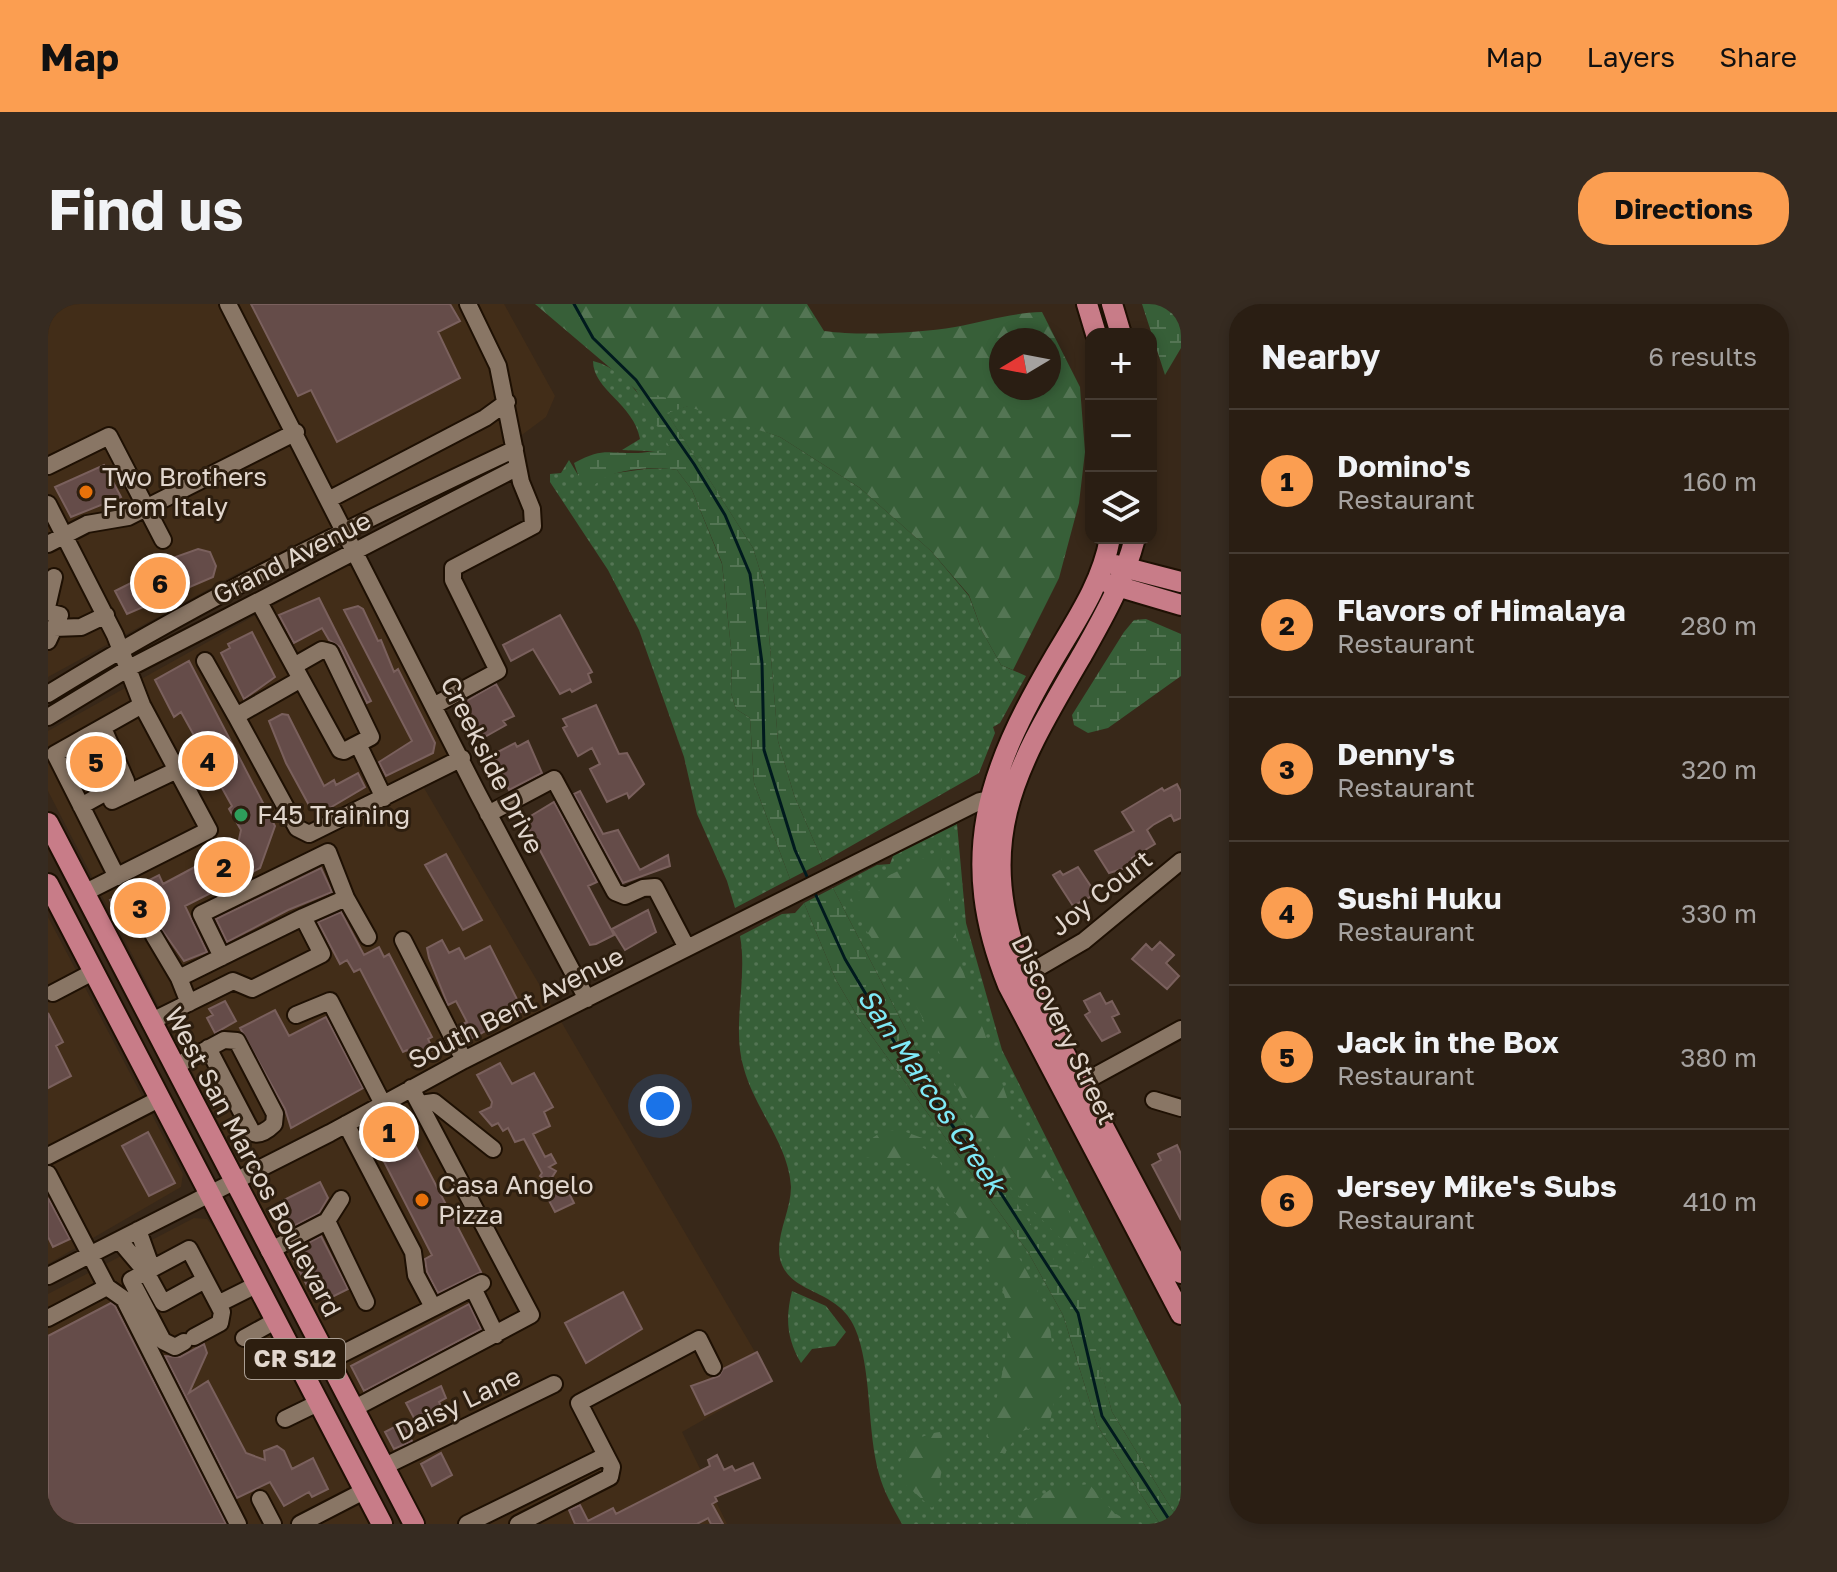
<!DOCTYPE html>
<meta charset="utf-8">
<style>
:root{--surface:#2a1e13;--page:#362b21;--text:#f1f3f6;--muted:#a5a2a0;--line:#463c33;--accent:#fb9e51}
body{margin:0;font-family:"Golos Text",sans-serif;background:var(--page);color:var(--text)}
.controls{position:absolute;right:24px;top:24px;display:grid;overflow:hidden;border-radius:16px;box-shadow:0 4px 12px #0003}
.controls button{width:72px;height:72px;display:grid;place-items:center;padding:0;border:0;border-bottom:2px solid var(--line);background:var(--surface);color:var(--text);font:40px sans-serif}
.compass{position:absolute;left:941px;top:24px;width:72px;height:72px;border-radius:50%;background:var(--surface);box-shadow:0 4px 12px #0003;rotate:260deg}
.you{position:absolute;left:612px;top:802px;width:28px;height:28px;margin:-20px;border:6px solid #fff;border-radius:50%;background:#1a73e8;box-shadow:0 0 0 12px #1a73e833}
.badge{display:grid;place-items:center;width:52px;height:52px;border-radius:50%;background:var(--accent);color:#111;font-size:26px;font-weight:700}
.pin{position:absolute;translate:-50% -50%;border:4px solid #fff;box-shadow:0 2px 8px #0006}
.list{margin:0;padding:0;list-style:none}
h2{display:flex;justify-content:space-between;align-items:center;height:104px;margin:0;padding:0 32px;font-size:34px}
h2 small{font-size:26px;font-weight:400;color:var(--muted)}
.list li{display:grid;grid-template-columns:52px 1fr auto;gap:24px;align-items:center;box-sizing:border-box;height:144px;padding:0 32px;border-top:2px solid var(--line)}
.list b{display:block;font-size:30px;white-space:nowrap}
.list p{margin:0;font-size:26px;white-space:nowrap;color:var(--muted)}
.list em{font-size:26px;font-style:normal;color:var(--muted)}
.icon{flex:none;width:44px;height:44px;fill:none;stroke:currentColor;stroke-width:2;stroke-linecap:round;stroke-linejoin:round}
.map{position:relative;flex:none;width:1133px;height:1220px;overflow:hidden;border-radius:32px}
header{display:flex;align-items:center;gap:48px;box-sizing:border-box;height:112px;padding:0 40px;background:var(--accent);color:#111}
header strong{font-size:38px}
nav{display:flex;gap:44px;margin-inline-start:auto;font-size:28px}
.intro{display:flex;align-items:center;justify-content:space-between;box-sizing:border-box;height:192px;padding:0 48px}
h1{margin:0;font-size:56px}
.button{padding:20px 36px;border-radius:32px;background:var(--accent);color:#111;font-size:28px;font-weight:700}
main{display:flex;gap:48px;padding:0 48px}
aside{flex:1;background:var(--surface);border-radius:32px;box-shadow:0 4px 12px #0003}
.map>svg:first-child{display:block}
.built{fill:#422d18}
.grass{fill:url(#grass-dots)}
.forest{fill:url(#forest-firs);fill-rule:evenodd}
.wetland{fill:url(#wetland-marsh)}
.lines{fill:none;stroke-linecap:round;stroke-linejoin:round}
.stream{stroke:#001a1e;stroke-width:3}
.building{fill:#654c49;stroke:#7a605d;stroke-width:2}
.minor-casing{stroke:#1e1003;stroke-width:20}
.major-casing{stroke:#1e1003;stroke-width:24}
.minor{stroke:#897665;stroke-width:16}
.major{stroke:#c87c88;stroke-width:20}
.food-dot{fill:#e8710a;stroke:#2d1e0f;stroke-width:3}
.leisure-dot{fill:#2e9e5b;stroke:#2d1e0f;stroke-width:3}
.labels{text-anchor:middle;stroke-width:6;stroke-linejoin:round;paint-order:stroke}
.shield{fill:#2d1e0f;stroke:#ab9f94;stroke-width:2}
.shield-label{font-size:24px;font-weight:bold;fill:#e1d6cd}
.poi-label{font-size:26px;fill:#e1d6cd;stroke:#2d1e0f;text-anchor:start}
.street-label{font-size:26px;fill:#e1d6cd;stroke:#2d1e0f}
.water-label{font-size:28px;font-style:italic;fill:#7ee9f7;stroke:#2d1e0f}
</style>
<header>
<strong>Map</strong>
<nav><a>Map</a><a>Layers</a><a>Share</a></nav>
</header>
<div class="intro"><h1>Find us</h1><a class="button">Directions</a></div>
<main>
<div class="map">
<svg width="1133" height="1220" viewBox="0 0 1133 1220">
<defs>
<pattern id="grass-dots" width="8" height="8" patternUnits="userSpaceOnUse" patternTransform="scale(2)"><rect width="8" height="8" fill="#375f38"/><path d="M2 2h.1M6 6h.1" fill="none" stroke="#547554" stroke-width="1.8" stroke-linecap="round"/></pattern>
<pattern id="forest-firs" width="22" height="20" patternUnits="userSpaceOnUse" patternTransform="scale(2)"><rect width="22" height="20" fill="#375f38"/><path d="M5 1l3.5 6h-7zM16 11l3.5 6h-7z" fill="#547554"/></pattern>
<pattern id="wetland-marsh" width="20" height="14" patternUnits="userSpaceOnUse" patternTransform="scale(2)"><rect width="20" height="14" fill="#375f38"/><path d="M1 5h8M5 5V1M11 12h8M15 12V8" fill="none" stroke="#547554"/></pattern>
</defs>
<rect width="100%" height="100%" fill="#382819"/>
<path class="built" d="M0,0H456L507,92L498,113L463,139L188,270L0,373Z
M305,257L412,464L376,484L724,1077L634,1128L679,1220H377L0,487V427Z
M0,613L135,870L133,883L0,960Z
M146,914L159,915L168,926L321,1220H0V990Z"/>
<path class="grass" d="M545,57C586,67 605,114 625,148L574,146L592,135C586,100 545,86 545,57Z
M644,101L732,133L812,184L883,247L921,292L934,327L953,361L978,372L952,419L945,423L947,429L931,469L775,558L746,491L730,437L717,283L705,244L618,108Z
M521,156L530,171C563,174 596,160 629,166L644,186L674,260L684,353L683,389L688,405L702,414L706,479L742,575L687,604L679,577L649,510L636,453L591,326L560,266L502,178V170L513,169Z
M909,520L918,619L954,746L1133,1101V1220L1064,1108L1036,1003L871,751L785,584L829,561L842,560L845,552Z
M756,599L788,676L810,713L980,948L1015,1011L1049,1121L1112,1220H854C845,1204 836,1188 831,1170C819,1126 824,1076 810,1032C795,982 742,994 732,955C727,932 743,907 743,883C741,841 707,805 696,765C683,723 700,676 692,632L734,610L747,609Z
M744,987L778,1002L798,1028L787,1042L764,1045L753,1059C739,1035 737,1015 744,987Z"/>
<path class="forest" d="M487,0H759L776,27C812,32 871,29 907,23C937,17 963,9 994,8L1032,83L1037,148L1031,199L1011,274L965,366L953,361L934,327L921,291L883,247L812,184L732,133L587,85ZM953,36H1001V84H953Z
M892,546L914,664L964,808L1015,894L1050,973L964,885L901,769L860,684L817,625L802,591Z
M839,826L855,827L877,835L874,843L890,854L902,879L919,888L948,926L963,939L1000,1006L1005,1048L1017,1078V1087L1006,1099L1002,1117L972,1128L957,1149H944L938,1140C947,1096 967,1039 957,994C947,950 896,898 869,861L816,853C819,837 824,832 839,826Z
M892,1128C902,1159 889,1165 892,1194L884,1204L858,1181L851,1159C861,1141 871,1130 892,1128Z
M1041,1180L1067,1210L1092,1220H979L969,1209L1003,1185Z"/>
<path class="wetland" d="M1094,0H1133V44L1117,71Z
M587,85L644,101L619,109L705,244L717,283L730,437L746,491L775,558L742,575L706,479L702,414L688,405L683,389L684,353L674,259L644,186L629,166C607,162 561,164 546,182L530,171L526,159C554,144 557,149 586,149C600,149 610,145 624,147Z
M1098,315L1133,330V372L1060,424L1040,429L1026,421L1024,411L1076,328L1086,316Z
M785,584L871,751L1037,1003L1064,1108L1133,1220H1112L1049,1121L1015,1011L980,948L810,713L788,676L756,599Z"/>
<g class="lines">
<path class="stream" d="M526,0L545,34L588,76L646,160L677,211L702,270L714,359L716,446L747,546L761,577
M766,587L797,655L860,761L945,877L1030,1009L1054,1112L1124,1220"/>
</g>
<path class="building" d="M203,0H402L412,17L390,28L412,74L289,138L263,86L250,92Z
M56,161L73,193L23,213L7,183Z
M150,245L162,248L168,262L165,273L79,310L67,287L121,260L119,256Z
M271,294L323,397L319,399L292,343L281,336L274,324L246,339L231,311Z
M310,302L315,305L330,337L333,336L346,368L350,365L387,439L385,449L338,472L331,458L364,437L296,306Z
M512,311L544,368L540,370L543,378L524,388L522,385L512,390L485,345L463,357L455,341Z
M204,328L227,373L196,395L173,349L182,344L180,340Z
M141,357L227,522L212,564L137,602L159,648L136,657L108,617L88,628L84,621L77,625L62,596L111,571L115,580L190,540L193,526L181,505L184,502L169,475L159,481L138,439L148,435L133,408L126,413L107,376Z
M448,380L466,412L455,417L458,421L435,434L415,399Z
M548,401L571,450L579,449L596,480L581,494L579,489L559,498L542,465L552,460L544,444L530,452L515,424L519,422L515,415Z
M234,410L240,411L276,482L286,476L288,481L310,469L317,483L280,505L262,503L238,459L221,417Z
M480,437L494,469L461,486L444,451L467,439L469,443Z
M50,440L64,472L55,477L48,464L36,470L27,453Z
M1129,480L1133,488V514L1126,517L1123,511L1105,521L1099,526L1107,540L1084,554L1087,561L1061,569L1047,547L1086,527L1074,508L1114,484L1116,487Z
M532,487L555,530L570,526L592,566L620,551L622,562L575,579L526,490Z
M506,498L549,578L540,582L566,631L548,640L542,641L476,516Z
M398,550L434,616L415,626L377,561Z
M1030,563L1048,590L1025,602L1005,571L1012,567L1015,571Z
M273,564L284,588L240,606L179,638L168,615Z
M600,606L608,628L577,646L564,625Z
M293,608L316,651L331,643L336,653L341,650L384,733L380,735L385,746L364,756L359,746L355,748L312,665L306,668L299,656L292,660L270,618Z
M394,636L401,649L411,644L417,655L442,642L475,707L421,736L413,721L419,718L408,697L400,701L381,654L379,644Z
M1112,638L1126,651L1118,659L1131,672L1119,685L1084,655L1098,640L1104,646Z
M1052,689L1058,700L1064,697L1071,710L1064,713L1072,728L1054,737L1037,711L1042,708L1036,697Z
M177,697L188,717L167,729L159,714L165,711L161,705Z
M227,706L241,732L278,713L315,784L243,824L237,805L192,724Z
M0,709L15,738L8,742L23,772L0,784Z
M452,759L464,780L486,769L505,803L496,808L502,822L485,830L497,853L503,850L508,859L501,863L508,867L501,878L492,872L494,869L476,835L467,838L460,824L455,827L450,819L444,822L432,808L443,803L444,798L429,771Z
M352,812L433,968L390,989L379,968L377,955L384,951L325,836L328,834L324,827Z
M100,828L127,879L101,892L74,842Z
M1129,841L1133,850V916L1104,861L1113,856L1110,850Z
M272,878L280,894L271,909L244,923L232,898Z
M516,879L526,899L507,908L497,889Z
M0,894L22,935L5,943L0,933Z
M273,932L300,985L278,996L265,993L244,953L247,946Z
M575,988L594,1025L538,1059L517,1019Z
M63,999L67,1002L178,1220H0V1032Z
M421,1000L433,1025L316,1087L303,1062Z
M156,1040L159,1049L141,1089L160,1077L198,1149L217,1156L216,1147L229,1142L236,1147L244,1165L265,1154L280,1185L264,1193L261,1188L236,1202L222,1178L189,1194L117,1052L132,1053Z
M709,1048L724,1077L657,1111L643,1082L671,1072L675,1065Z
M393,1082L398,1094L391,1098L395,1106L373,1117L371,1112L366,1114L358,1099Z
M354,1119L364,1137L346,1145L337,1128Z
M393,1149L404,1171L384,1182L373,1160Z
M669,1151L676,1166L684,1162L687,1167L705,1159L712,1174L667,1193L669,1197L664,1200L675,1220H663L660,1214L649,1220H527L521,1206L532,1201L540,1217L565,1204L568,1210L662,1162L660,1156Z"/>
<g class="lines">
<g class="minor-casing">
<path id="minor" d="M180,0L430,490L539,695
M0,162L61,132L115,236
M282,195L437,114L459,98
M0,200L67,331L94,401L161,526L36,589
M0,240L39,220L80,213L248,128
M0,299L6,273
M0,308L12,311L0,337
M6,324L33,323L58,311
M157,357L188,412L253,375L211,298
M246,362L274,346L282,348L323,433L296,447L292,446L253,375
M0,390C150,297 308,220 467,145
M387,401L450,367L405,276V264L485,222L484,205L473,178L450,62L420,0
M188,412L249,524L261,530L414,454
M0,413L81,364L470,163
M310,440L336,494
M64,497L129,466
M33,502L78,477L55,424
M440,510L506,475L567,588L577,592L595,584L607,583L639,644
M69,573L7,450L94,401
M255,613L298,594L320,633
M106,632L131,674
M355,636L416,756
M174,653L153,610L280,548L298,594
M969,676L1036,637L1133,557
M5,689L45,668
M248,711L282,697L335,800
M102,718L185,677L204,685L274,650L255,613L131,674L141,699
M126,763L176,736L189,737L227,810L226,820C221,825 211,833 204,828L160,744
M1025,784L1133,725
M1106,796L1133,804
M372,800L386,798L445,845
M298,820L365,948L368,971L385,1003
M0,852L111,795
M0,870L59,983L0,1014
M279,917L318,998
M90,926L104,965
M71,936L98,968L115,999L157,976
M221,947L279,917L293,895
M0,972L282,829L416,756L932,497L951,493
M59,983L76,995L190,1220
M425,984L448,1031
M146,1033L172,1019L174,1008L170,1000
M196,1034L227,1017
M136,1038L127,1043L115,1037L83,976L141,945L170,1000L208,981
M280,1057L434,979
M305,1105L483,1011L363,784
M237,1115L270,1099
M335,1163L506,1080
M212,1195L225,1220
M252,1220L316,1187
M419,1220L557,1152
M470,1220L562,1173L564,1163L531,1099L651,1035L665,1063"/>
</g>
<g class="major-casing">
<path id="major" d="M1039,0L1048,30
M1064,0L1073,30
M1062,234C1054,279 1029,315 1006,354C939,468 909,554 960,681L1133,1010
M1087,234C1076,277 1056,312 1034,351C965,469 924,536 976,673L1133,969
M1067,261L1133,278
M1062,280L1133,301
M0,519L366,1220
M0,580L334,1220"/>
</g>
<use href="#minor" class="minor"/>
<use href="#major" class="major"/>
</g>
<g class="food-dot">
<circle cx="38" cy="188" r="8"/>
<circle cx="374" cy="896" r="8"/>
</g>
<circle class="leisure-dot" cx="193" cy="511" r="8"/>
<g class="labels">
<rect class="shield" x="197" y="1035" width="100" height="40" rx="6"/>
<g class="shield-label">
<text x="247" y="1063">CR S12</text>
</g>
<g class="poi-label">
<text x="54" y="182">Two Brothers<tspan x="54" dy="30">From Italy</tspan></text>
<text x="209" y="520">F45 Training</text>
<text x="390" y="890">Casa Angelo<tspan x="390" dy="30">Pizza</tspan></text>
</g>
<g class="street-label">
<text transform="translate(244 254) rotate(-27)" y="9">Grand Avenue</text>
<text transform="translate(444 461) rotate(63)" y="9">Creekside Drive</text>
<text transform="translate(1053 589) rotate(-38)" y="9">Joy Court</text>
<text transform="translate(468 704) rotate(-27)" y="9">South Bent Avenue</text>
<text transform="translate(1016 726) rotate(64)" y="9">Discovery Street</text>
<text transform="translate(205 858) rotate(62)" y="9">West San Marcos Boulevard</text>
<text transform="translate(410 1100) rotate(-26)" y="9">Daisy Lane</text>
</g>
<g class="water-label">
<text transform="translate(884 787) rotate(56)" y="10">San Marcos Creek</text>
</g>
</g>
</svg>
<div class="controls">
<button>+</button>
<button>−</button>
<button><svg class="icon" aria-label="layers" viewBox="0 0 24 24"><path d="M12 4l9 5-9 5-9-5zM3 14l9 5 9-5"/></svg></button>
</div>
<svg class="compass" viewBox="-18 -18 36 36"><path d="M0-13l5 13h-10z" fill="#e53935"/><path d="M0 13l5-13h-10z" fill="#a5a2a0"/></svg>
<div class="you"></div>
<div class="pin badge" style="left:341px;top:828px">1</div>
<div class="pin badge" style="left:176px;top:563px">2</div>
<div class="pin badge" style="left:92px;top:604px">3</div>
<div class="pin badge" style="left:160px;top:457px">4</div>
<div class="pin badge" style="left:48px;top:458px">5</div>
<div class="pin badge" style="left:112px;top:279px">6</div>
</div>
<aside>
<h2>Nearby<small>6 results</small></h2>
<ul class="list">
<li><span class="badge">1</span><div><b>Domino's</b><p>Restaurant</p></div><em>160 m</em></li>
<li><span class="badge">2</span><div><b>Flavors of Himalaya</b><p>Restaurant</p></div><em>280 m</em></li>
<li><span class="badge">3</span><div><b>Denny's</b><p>Restaurant</p></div><em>320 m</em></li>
<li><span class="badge">4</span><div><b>Sushi Huku</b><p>Restaurant</p></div><em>330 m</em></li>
<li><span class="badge">5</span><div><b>Jack in the Box</b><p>Restaurant</p></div><em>380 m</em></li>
<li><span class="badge">6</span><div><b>Jersey Mike's Subs</b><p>Restaurant</p></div><em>410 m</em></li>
</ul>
</aside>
</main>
